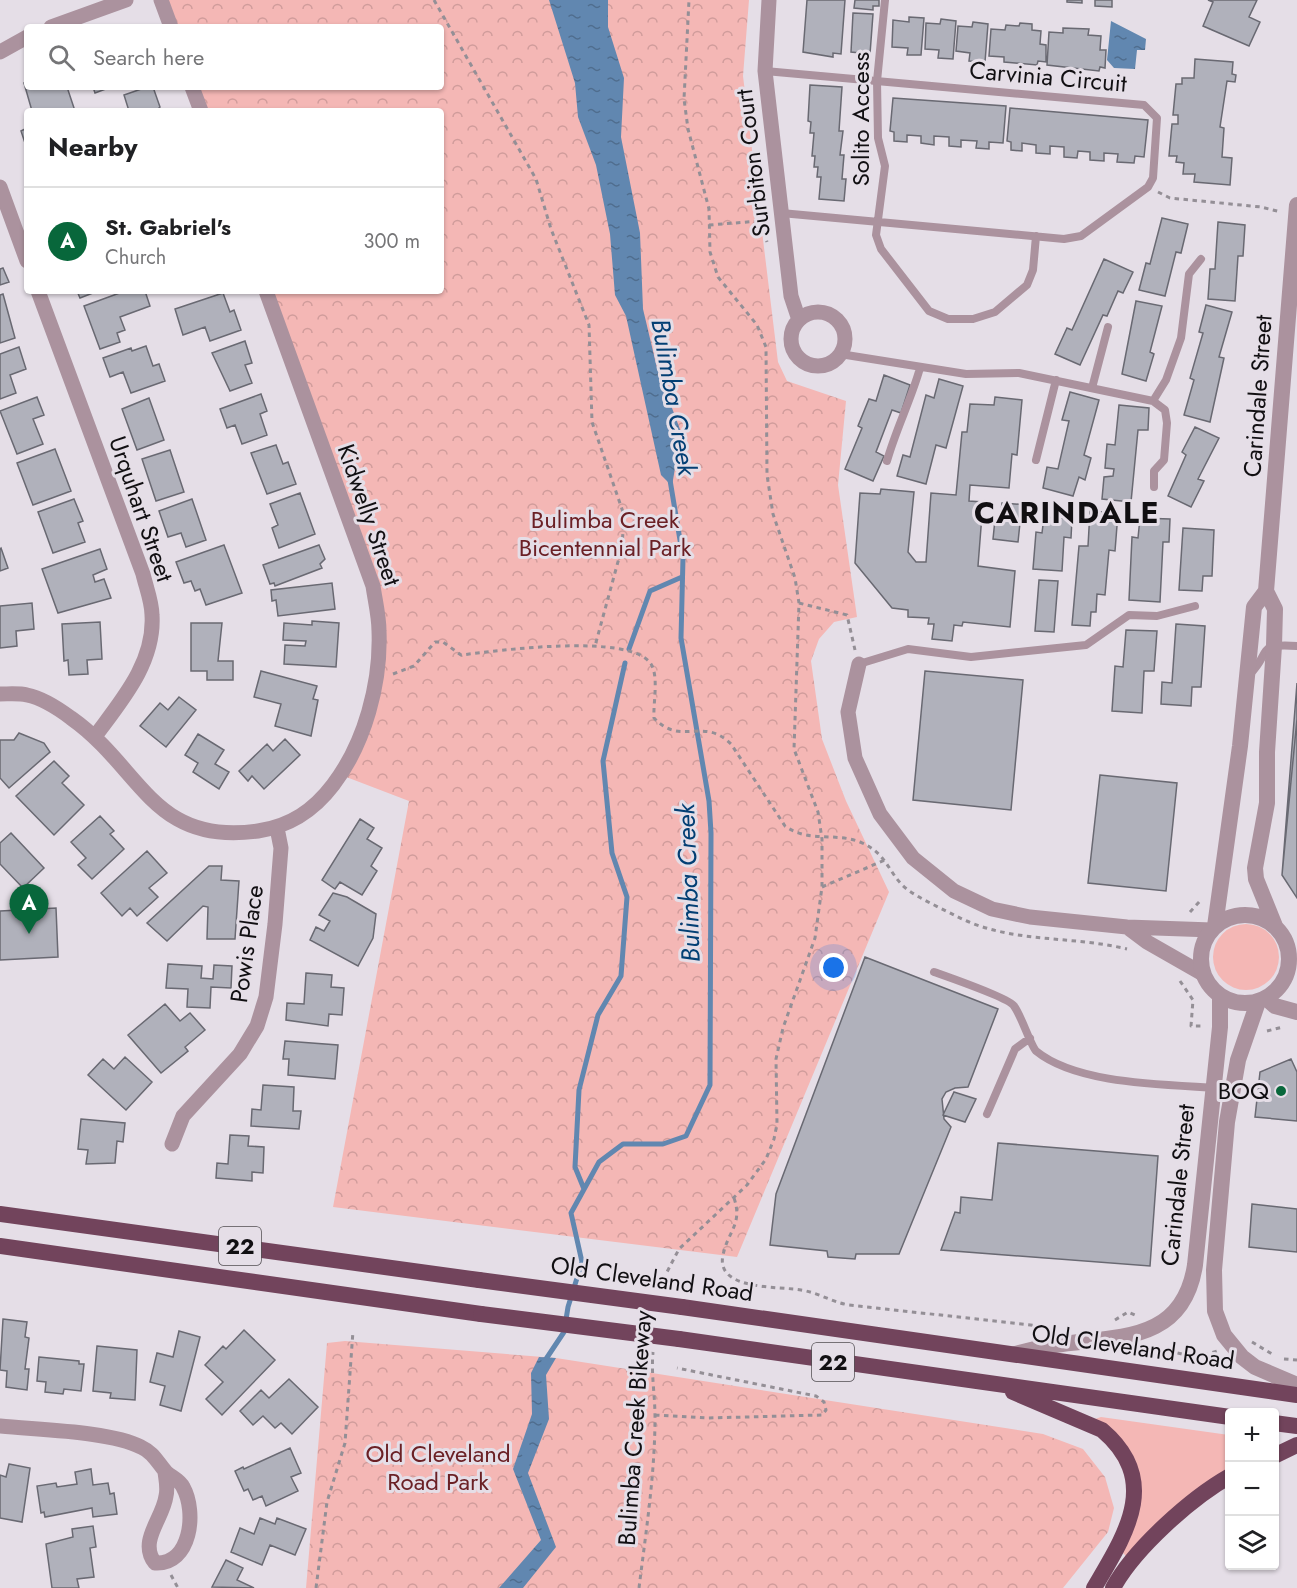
<!DOCTYPE html>
<meta charset="utf-8">
<style>
:root{--surface:#fff;--page:#f2f2f2;--text:#202124;--muted:#757577;--line:#e0e0e0;--accent:#08673b}
body{margin:0;font-family:Jost,sans-serif;background:var(--page);color:var(--text)}
.controls{position:absolute;right:18px;bottom:18px;display:grid;overflow:hidden;border-radius:6px;box-shadow:0 2px 4px #0004}
.controls button{width:54px;height:54px;display:grid;place-items:center;padding:0;border:0;border-bottom:2px solid var(--line);background:var(--surface);color:var(--text);font:30px sans-serif}
.you{position:absolute;left:834px;top:968px;width:21px;height:21px;margin:-15px;border:4px solid #fff;border-radius:50%;background:#1a73e8;box-shadow:0 0 0 9px #1a73e833}
.badge{display:grid;place-items:center;width:39px;height:39px;border-radius:50%;background:var(--accent);color:#fff;font-size:20px;font-weight:700}
.pin{position:absolute;translate:-50% -50px;filter:drop-shadow(0 2px 3px #0008)}
.pin::after{content:'';position:absolute;top:32px;width:21px;height:18px;background:inherit;clip-path:polygon(0 0,100% 0,50% 100%)}
.list{margin:0;padding:0;list-style:none}
h2{display:flex;justify-content:space-between;align-items:center;height:78px;margin:0;padding:0 24px;font-size:26px}
h2 small{font-size:20px;font-weight:400;color:var(--muted)}
.list li{display:grid;grid-template-columns:39px 1fr auto;gap:18px;align-items:center;box-sizing:border-box;height:108px;padding:0 24px;border-top:2px solid var(--line)}
.list b{display:block;font-size:22px;white-space:nowrap}
.list p{margin:0;font-size:20px;white-space:nowrap;color:var(--muted)}
.list em{font-size:20px;font-style:normal;color:var(--muted)}
.icon{flex:none;width:33px;height:33px;fill:none;stroke:currentColor;stroke-width:2;stroke-linecap:round;stroke-linejoin:round}
.map{position:relative;flex:none;width:1297px;height:1588px;overflow:hidden}
.search{position:absolute;background:var(--surface);box-shadow:0 2px 4px #0004;left:24px;top:24px;width:420px;height:66px;display:flex;align-items:center;gap:15px;box-sizing:border-box;padding:0 21px;border-radius:6px;color:var(--muted);font-size:22px}
.panel{position:absolute;background:var(--surface);box-shadow:0 2px 4px #0004;left:24px;top:108px;width:420px;height:186px;border-radius:6px}
.map>svg:first-child{display:block}
.green{fill:#f4b7b5}
.park{fill:url(#park-crowns)}
.water{fill:url(#water-ripples)}
.lines{fill:none;stroke-linecap:round;stroke-linejoin:round}
.stream{stroke:#6187b0;stroke-width:5}
.building{fill:#b0b1bb;stroke:#696972;stroke-width:1.5}
.path{stroke:#948f96;stroke-width:3;stroke-dasharray:4.5 4.5;stroke-linecap:butt}
.service{stroke:#ab929e;stroke-width:8}
.minor{stroke:#ab929e;stroke-width:15}
.tertiary{stroke:#ab929e;stroke-width:16}
.trunk{stroke:#72445c;stroke-width:16}
.trunk-bridge{stroke:#72445c;stroke-width:16}
.poi-dot{fill:#08673b;stroke:#e5dee7;stroke-width:2}
.labels{text-anchor:middle;stroke-width:6;stroke-linejoin:round;paint-order:stroke}
.shield{fill:#e5dee7;stroke:#514d52;stroke-width:1.5}
.shield-label{font-size:22px;font-weight:bold;fill:#110f12}
.street-label{font-size:24px;fill:#110f12;stroke:#e5dee7}
.park-label{font-size:24px;fill:#6b2025;stroke:#e5dee7}
.poi-label{font-size:24px;fill:#110f12;stroke:#e5dee7;text-anchor:end}
.water-label{font-size:26px;font-style:italic;fill:#033f74;stroke:#e5dee7}
.district-label{font-size:30px;font-weight:bold;letter-spacing:1.5px;fill:#110f12;stroke:#e5dee7}
</style>
<div class="map">
<svg width="1297" height="1588" viewBox="0 0 1297 1588">
<defs>
<pattern id="park-crowns" width="20" height="18" patternUnits="userSpaceOnUse" patternTransform="scale(1.5)"><rect width="20" height="18" fill="#f4b7b5"/><path d="M2 6a3 3 0 1 1 6 0M12 15a3 3 0 1 1 6 0" fill="none" stroke="#d09c9b"/></pattern>
<pattern id="water-ripples" width="26" height="14" patternUnits="userSpaceOnUse" patternTransform="scale(1.5)"><rect width="26" height="14" fill="#6187b0"/><path d="M2 4q2-2 4 0t4 0M15 11q2-2 4 0t4 0" fill="none" stroke="#4f6d8e"/></pattern>
</defs>
<rect width="100%" height="100%" fill="#e5dee7"/>
<path class="green" d="M1213 957a33 33 0 1 1 66 0a33 33 0 1 1-66 0Z
M1101,1417L1229,1435V1468L1127,1557L1120,1550L1141,1502L1095,1419Z"/>
<path class="park" d="M161,0H749L743,76L778,362L787,381L846,401L838,485L857,617L834,622L819,639L811,661L822,739L846,801L889,892L737,1257L333,1207L409,801L341,775L376,674L373,586L266,291H441V111H201L192,87H441V27H171Z
M345,1341L556,1358L1043,1434L1083,1449L1105,1477L1114,1508L1108,1532L1063,1588H306L327,1343Z"/>
<path class="water" d="M549,0H608V27L624,78L621,137L640,233L643,309L657,368L681,432L672,486L661,475L626,316L615,295L610,234L596,165L578,117L575,83Z
M1111,21L1146,39L1145,50H1137L1135,69L1114,68L1107,60Z
M539,1357L556,1358L546,1375L549,1419L528,1473L556,1547L523,1588H499L541,1540L513,1469L532,1414L531,1373Z"/>
<g class="lines">
<path class="stream" d="M629,649L650,591L682,577
M584,1189L575,1167L579,1090L598,1015L621,976L627,897L612,853L603,761L625,663
M544,1362L564,1332L568,1307L582,1262L571,1213L599,1162L623,1144H663L686,1136L710,1085L711,833L709,801L681,638L683,558L670,480"/>
</g>
<path class="building" d="M807,0H845L841,54L833,53V57L803,52Z
M855,0H879V6H873V10L854,8Z
M1067,0H1082V3L1067,2Z
M1095,0H1112V7L1095,6Z
M1208,0H1257L1249,17L1260,22L1249,46L1203,26L1213,2Z
M853,13L873,14L870,54L851,52Z
M909,17L924,18L921,55H907L908,48L892,47L893,20L909,22Z
M941,19L956,21L953,59L938,58L939,50L925,49L926,23L940,24Z
M973,22L988,24L985,62L969,61L970,53L956,51L958,26L972,27Z
M1020,23L1032,24V30L1041,31L1040,44L1046,45V62L1038,61L1037,65L1004,62V57L989,56L991,29L1005,30L1006,25L1019,26Z
M1063,28L1089,29L1088,35L1101,36L1100,50H1106L1105,68L1100,67L1099,71L1047,65L1049,32L1063,33Z
M1195,59L1233,62L1232,74L1236,75L1235,82L1227,81L1220,127L1224,128L1222,157L1232,158L1230,185L1194,182L1195,174H1183L1184,163L1176,162L1177,156H1169L1172,124H1178V115H1173L1176,84H1182V78H1194Z
M27,82V87H67L75,111H32L24,83Z
M810,85L842,87L839,131H843L840,155H844L842,179H846L844,201L819,199L821,177H817L818,167H814L815,156H812L814,133H810L811,122L808,121Z
M93,87H111L95,93Z
M147,87H153L160,107L156,111H129L124,95Z
M893,98L1006,106L1003,143L989,142V149L976,148L977,141L961,140V147L949,146V137L934,136V145L921,143V136L907,135V142L894,141V132L890,131Z
M1010,108L1148,120L1144,157L1135,156L1134,163L1117,162L1118,154L1104,153V161L1090,160V152L1078,151L1077,158L1064,157V147L1050,146V154L1036,153V145L1022,143V151L1011,150V142L1007,141Z
M27,128V146H26L21,131Z
M1162,218L1188,224L1181,253L1176,252L1165,296L1139,290L1146,263L1150,264Z
M1218,222L1245,225L1243,256H1238L1235,301L1208,299L1210,269H1215Z
M1104,259L1133,272L1123,293L1118,291L1107,316L1103,315L1080,365L1055,354L1067,328L1072,330Z
M3,268L9,282L0,285V269Z
M77,291H98L80,298Z
M125,291H145L150,306L120,317L125,330L117,333L120,342L100,349L84,306Z
M223,293L230,312L234,310L241,330L210,341L205,327L183,335L175,309Z
M3,294L15,338L0,343V295Z
M1136,301L1162,306L1150,352L1154,354L1146,381L1122,374Z
M1206,305L1232,312L1219,357L1224,358L1210,422L1184,415L1194,380L1190,378L1203,333L1199,332Z
M245,341L252,363L245,365L252,383L230,391L212,353Z
M146,346L153,366L159,364L165,381L131,393L123,372L110,377L103,358L131,348L132,351Z
M19,347L26,369L10,375L16,393L0,399V354Z
M884,375L910,385L901,413L892,410L876,452L884,456L873,481L845,469L862,428L858,426L869,399L876,401Z
M939,379L963,386L946,448L936,445L926,484L897,476L903,455L910,457L926,395L934,398Z
M1070,392L1099,400L1084,455L1091,458L1085,480L1079,477L1073,496L1043,488L1047,467L1058,469L1069,421L1062,420Z
M261,394L267,411L260,414L267,435L242,444L235,425L227,428L220,409Z
M37,397L44,415L33,419L43,444L17,454L0,411Z
M995,397L1022,400L1017,455L1012,454L1009,488L970,485L969,501L983,502L978,566L1015,571L1010,627L963,622L962,626L954,625L952,641L932,639L934,624H928L929,618L908,617V610L892,608L855,563L860,493L880,494L881,489L914,492L908,552L916,562H926L931,493L956,495L962,432H967L970,404L994,405Z
M149,398L164,440L137,450L122,409Z
M1119,405L1149,408L1148,430H1138L1131,502L1102,499L1104,477L1113,476L1114,469L1105,468L1107,444L1115,445Z
M1195,427L1219,438L1198,479L1204,481L1191,507L1168,496L1186,455L1182,452Z
M276,445L283,464L288,462L296,484L267,494L251,453Z
M55,449L71,491L33,505L17,463Z
M170,450L184,492L156,501L142,459Z
M300,493L315,534L279,548L272,528L278,525L270,504Z
M74,499L83,521L78,523L85,542L53,553L38,512Z
M192,499L206,540L186,547L181,533L168,537L159,511Z
M1002,503L1029,505L1027,524L1020,523L1018,542L993,539L995,520L1000,521Z
M1090,511L1118,513L1115,551L1109,550L1105,595L1097,594L1096,612H1091L1090,626L1072,625L1079,546H1088Z
M1044,517L1072,519L1071,538L1064,537L1062,571L1033,569L1036,532L1042,533Z
M1140,518L1170,519L1169,542H1163L1160,602L1129,600L1132,537L1138,538Z
M1183,528L1214,530L1212,576H1203L1202,591L1179,590Z
M224,545L242,593L206,605L200,589L195,591L191,581L184,583L176,562Z
M319,545L325,559L320,564L322,568L275,586L274,583L270,584L263,565Z
M1,548L8,568L0,571V549Z
M100,549L107,569L93,575L95,582L104,579L111,598L58,613L42,569Z
M1039,580L1058,581L1054,632L1035,631Z
M332,583L335,609L278,616L276,600L272,601L271,590Z
M32,603L34,629L16,631L17,646L0,648V606Z
M312,621L339,623L336,667L284,664L285,645L305,646L306,641L283,640L284,623L312,625Z
M100,622L102,659L87,660L88,674L69,675L68,660L64,661L62,624Z
M191,623H222L218,661H233V680H207V671H191Z
M1176,624L1205,626L1201,687H1192L1191,706L1161,704L1162,682L1172,683Z
M1126,630L1157,631L1154,671H1144L1142,713L1112,711L1115,666L1123,667Z
M261,671L317,686L313,699L318,700L311,736L275,726L281,704L254,697Z
M925,671L1023,680L1011,810L913,800Z
M1297,683V898L1282,875Z
M179,697L196,710L166,747L140,726L160,703L168,710Z
M1297,719V898L1282,875Z
M19,733L44,743L50,752L9,788L0,778V740H14Z
M198,734L224,750L215,764L229,772L219,789L193,772L198,763L185,755Z
M285,739L300,755L264,789L252,776L248,781L239,771L267,744L273,751Z
M54,761L69,776L62,783L84,805L54,835L16,796Z
M1100,775L1177,783L1166,891L1088,883Z
M100,816L114,831L110,834L124,849L92,879L78,865L86,858L71,842Z
M360,819L374,828L367,839L382,848L371,866L377,871L362,895L340,882L335,889L322,880Z
M11,833L44,868L23,888L0,864V843Z
M147,851L167,873L149,888L158,897L137,916L130,908L122,916L101,893Z
M209,866H222L221,880L239,881L235,939H207L208,907L203,906L167,941L147,923Z
M333,893L347,897L376,914L373,938L358,966L310,940L316,927L324,931L330,921L319,915Z
M56,908L58,957L0,960V911Z
M865,957L998,1009L968,1087L955,1088L946,1092L942,1099L944,1119L951,1127L899,1254H856L855,1259L828,1257L827,1251L770,1245L776,1194Z
M168,964L202,966L201,978L213,979L214,965L232,966L231,988L211,987L210,1008L187,1007L188,989L166,988Z
M306,973L332,975L331,987L344,988L342,1015L329,1014L328,1026L286,1020L287,1003L304,1004Z
M165,1004L180,1021L190,1013L205,1030L185,1047L188,1051L161,1073L128,1035Z
M285,1041L338,1045L335,1079L288,1075L289,1059H283Z
M125,1057L152,1082L126,1110L88,1075L103,1059L114,1069Z
M1291,1059L1297,1072V1121L1255,1117L1260,1072Z
M263,1085L294,1087L293,1111H301L299,1129L251,1126L252,1109L261,1110Z
M954,1092L976,1099L965,1122L943,1115Z
M81,1119L125,1123L123,1142L117,1141L115,1163L86,1164L88,1150L78,1149Z
M230,1135L249,1136L248,1146L264,1147L263,1173L252,1172V1181L216,1178L217,1163L228,1164Z
M998,1143L1158,1156L1150,1266L941,1250L955,1212L960,1213L961,1197L992,1200Z
M1252,1204L1297,1209V1252L1249,1247Z
M3,1319L27,1322L25,1337L29,1338L25,1369H29L27,1390L6,1387L7,1371L0,1370Z
M244,1330L275,1360L222,1415L206,1399L223,1382L205,1365L223,1346L226,1349Z
M179,1331L200,1337L181,1411L160,1405L165,1386L150,1382L157,1353L173,1357Z
M97,1346L137,1350L135,1400L110,1398L111,1393L93,1391Z
M39,1357L79,1361V1364H84L81,1391L64,1389L63,1394L45,1392L46,1382L37,1381Z
M289,1379L318,1407L292,1434L281,1423L275,1428L263,1416L253,1425L240,1411L261,1390L269,1398Z
M290,1448L301,1473L291,1477L298,1491L266,1506L262,1496L253,1500L248,1489L244,1491L235,1471L243,1467L244,1469Z
M9,1464L30,1468L22,1522L0,1518V1475L6,1477Z
M91,1469L93,1485L108,1483L110,1494L114,1493L117,1514L93,1517L92,1508L45,1517L44,1512L41,1513L37,1486L56,1483L57,1487L77,1484L75,1472Z
M260,1518L275,1524L277,1518L306,1529L295,1555L270,1545L262,1565L231,1552L240,1528L254,1534Z
M93,1526L96,1547L90,1548L94,1577L77,1579L79,1588H52L46,1544L73,1537L72,1529Z
M226,1560L243,1568L237,1580L254,1588L212,1587Z"/>
<g class="lines">
<path class="path" d="M434,0L536,179L551,229L589,325L592,422L624,515L622,547L595,646
M1158,192L1170,198L1261,207L1281,212
M709,225L760,221L767,242
M799,603L847,615L855,650
M393,674L414,666L435,642H443L461,655C496,651 630,632 651,664C659,677 653,703 654,718C681,747 703,716 731,744L785,826C808,843 835,832 860,842C889,854 888,875 908,890C922,900 941,908 956,916C1010,944 1070,935 1127,949
M822,887L885,860
M1190,912L1200,901
M1180,981L1193,1000L1191,1026H1204
M1267,1031L1283,1027
M734,1198C743,1224 728,1231 723,1255C715,1291 780,1286 801,1290C819,1293 832,1302 849,1305L1049,1327
M663,1289L667,1272L679,1249L747,1185L766,1159L774,1139L777,1124L776,1059L783,1028L815,938L822,887V839L818,812L794,749L799,603L795,578L773,514L767,475L766,347L757,325L718,277L710,252L709,209L688,129L684,99L689,0
M1115,1320L1128,1312L1135,1315
M1252,1342L1272,1354
M1151,1348L1198,1357L1217,1351
M1284,1359L1297,1360
M655,1415L707,1418L822,1415L826,1410L824,1402L816,1396L677,1368
M171,1575L178,1588
M316,1588L327,1502L345,1443L353,1331
M639,1588C646,1531 655,1474 655,1417C655,1395 651,1374 653,1352"/>
<path class="service" d="M885,0L877,81L878,138L885,166L876,235L881,249L929,311L948,319H973L995,312L1027,285L1033,270L1036,236
M765,71L1144,105L1157,118L1153,178L1148,187L1081,236L1064,239L781,213
M840,354L966,374L1019,373L1153,401L1165,410L1167,423L1164,460L1154,471V487
M1092,388L1108,327
M1153,401L1166,380L1181,338L1189,274L1201,259
M1036,460L1056,380
M887,461C896,429 911,400 920,368
M859,664L908,649L971,657L1086,645L1129,615L1157,616L1195,606
M1250,674C1272,652 1255,643 1297,646
M934,972C948,977 1009,998 1014,1006C1021,1015 1031,1046 1036,1051C1080,1087 1176,1084 1233,1089
M987,1114L1015,1049L1030,1038"/>
<path class="minor" d="M161,0L171,27
M769,0L765,71L791,296L799,320
M51,27L126,0
M0,52L27,37
M192,87L201,111
M0,187L27,261
M38,291L143,574C146,587 152,602 152,615C155,662 122,700 96,735
M791 339a27 27 0 1 1 54 0a27 27 0 1 1-54 0Z
M859,664L848,712L855,758L880,814L913,858L954,891L992,909L1030,917L1127,927L1212,930
M0,694C9,694 19,693 27,695C42,698 59,709 71,718C142,768 152,846 258,831C291,826 314,810 333,785C365,743 381,683 379,631C379,616 375,600 373,586L266,291
M1127,927L1147,942L1203,974
M172,1144L183,1116L240,1054L257,1026L266,997L275,924L281,848L277,828
M0,1426C37,1430 110,1431 141,1447C154,1453 157,1462 166,1472C171,1477 180,1480 183,1487C197,1512 191,1565 155,1563C138,1541 163,1519 166,1496C168,1488 166,1480 165,1472"/>
<path class="tertiary" d="M1266,591L1275,609L1274,646L1267,752V803L1255,868L1256,879L1275,926
M1201 959a44 44 0 1 1 88 0a44 44 0 1 1-88 0Z
M1215,926L1240,746L1254,607L1266,591L1297,205
M1266,998L1275,1006L1297,1012
M1258,1002L1238,1060L1227,1122L1214,1270L1215,1311L1224,1335L1242,1357L1255,1367L1297,1385
M1015,1354C1028,1351 1042,1347 1055,1345C1116,1336 1183,1344 1195,1265L1220,1027V996"/>
<path class="trunk" d="M0,1214L479,1280
M0,1246L481,1314
M682,1307L1297,1395
M679,1339L1230,1417
M1013,1392L1102,1430C1162,1481 1125,1535 1094,1588
M1274,1423L1297,1426
M1274,1456L1297,1445
M1113,1588C1134,1549 1191,1498 1230,1476"/>
<path class="trunk-bridge" d="M479,1280L682,1307
M481,1314L679,1339"/>
</g>
<circle class="poi-dot" cx="1281" cy="1091" r="6"/>
<g class="labels">
<g class="shield">
<rect x="219" y="1227" width="42" height="38" rx="4.5"/>
<rect x="812" y="1343" width="42" height="38" rx="4.5"/>
</g>
<g class="shield-label">
<text x="240" y="1254">22</text>
<text x="833" y="1370">22</text>
</g>
<g class="street-label">
<text transform="translate(1048 77) rotate(5)" y="8">Carvinia Circuit</text>
<text transform="translate(861 119) rotate(-90)" y="8">Solito Access</text>
<text transform="translate(753 163) rotate(-97)" y="8">Surbiton Court</text>
<text transform="translate(1258 396) rotate(-86)" y="8">Carindale Street</text>
<text transform="translate(141 509) rotate(71)" y="8">Urquhart Street</text>
<text transform="translate(369 515) rotate(71)" y="8">Kidwelly Street</text>
<text transform="translate(247 944) rotate(-82)" y="8">Powis Place</text>
<text transform="translate(1178 1185) rotate(-84)" y="8">Carindale Street</text>
<text transform="translate(652 1279) rotate(8)" y="8">Old Cleveland Road</text>
<text transform="translate(1133 1347) rotate(8)" y="8">Old Cleveland Road</text>
<text transform="translate(635 1428) rotate(-86)" y="8">Bulimba Creek Bikeway</text>
</g>
<g class="park-label">
<text x="605" y="528">Bulimba Creek<tspan x="605" dy="28">Bicentennial Park</tspan></text>
<text x="438" y="1462">Old Cleveland<tspan x="438" dy="28">Road Park</tspan></text>
</g>
<g class="poi-label">
<text x="1269" y="1099">BOQ</text>
</g>
<g class="water-label">
<text transform="translate(674 397) rotate(80)" y="9">Bulimba Creek</text>
<text transform="translate(688 883) rotate(-92)" y="9">Bulimba Creek</text>
</g>
<g class="district-label">
<text x="1067" y="523">CARINDALE</text>
</g>
</g>
</svg>
<div class="controls">
<button>+</button>
<button>−</button>
<button><svg class="icon" aria-label="layers" viewBox="0 0 24 24"><path d="M12 4l9 5-9 5-9-5zM3 14l9 5 9-5"/></svg></button>
</div>
<div class="you"></div>
<div class="pin badge" style="left:29px;top:934px">A</div>
<div class="search"><svg class="icon" aria-label="search" viewBox="0 0 24 24"><circle cx="10" cy="10" r="6"/><path d="M15 15l6 6"/></svg>Search here</div>
<section class="panel">
<h2>Nearby<small></small></h2>
<ul class="list">
<li><span class="badge">A</span><div><b>St. Gabriel's</b><p>Church</p></div><em>300 m</em></li>
</ul>
</section>
</div>
